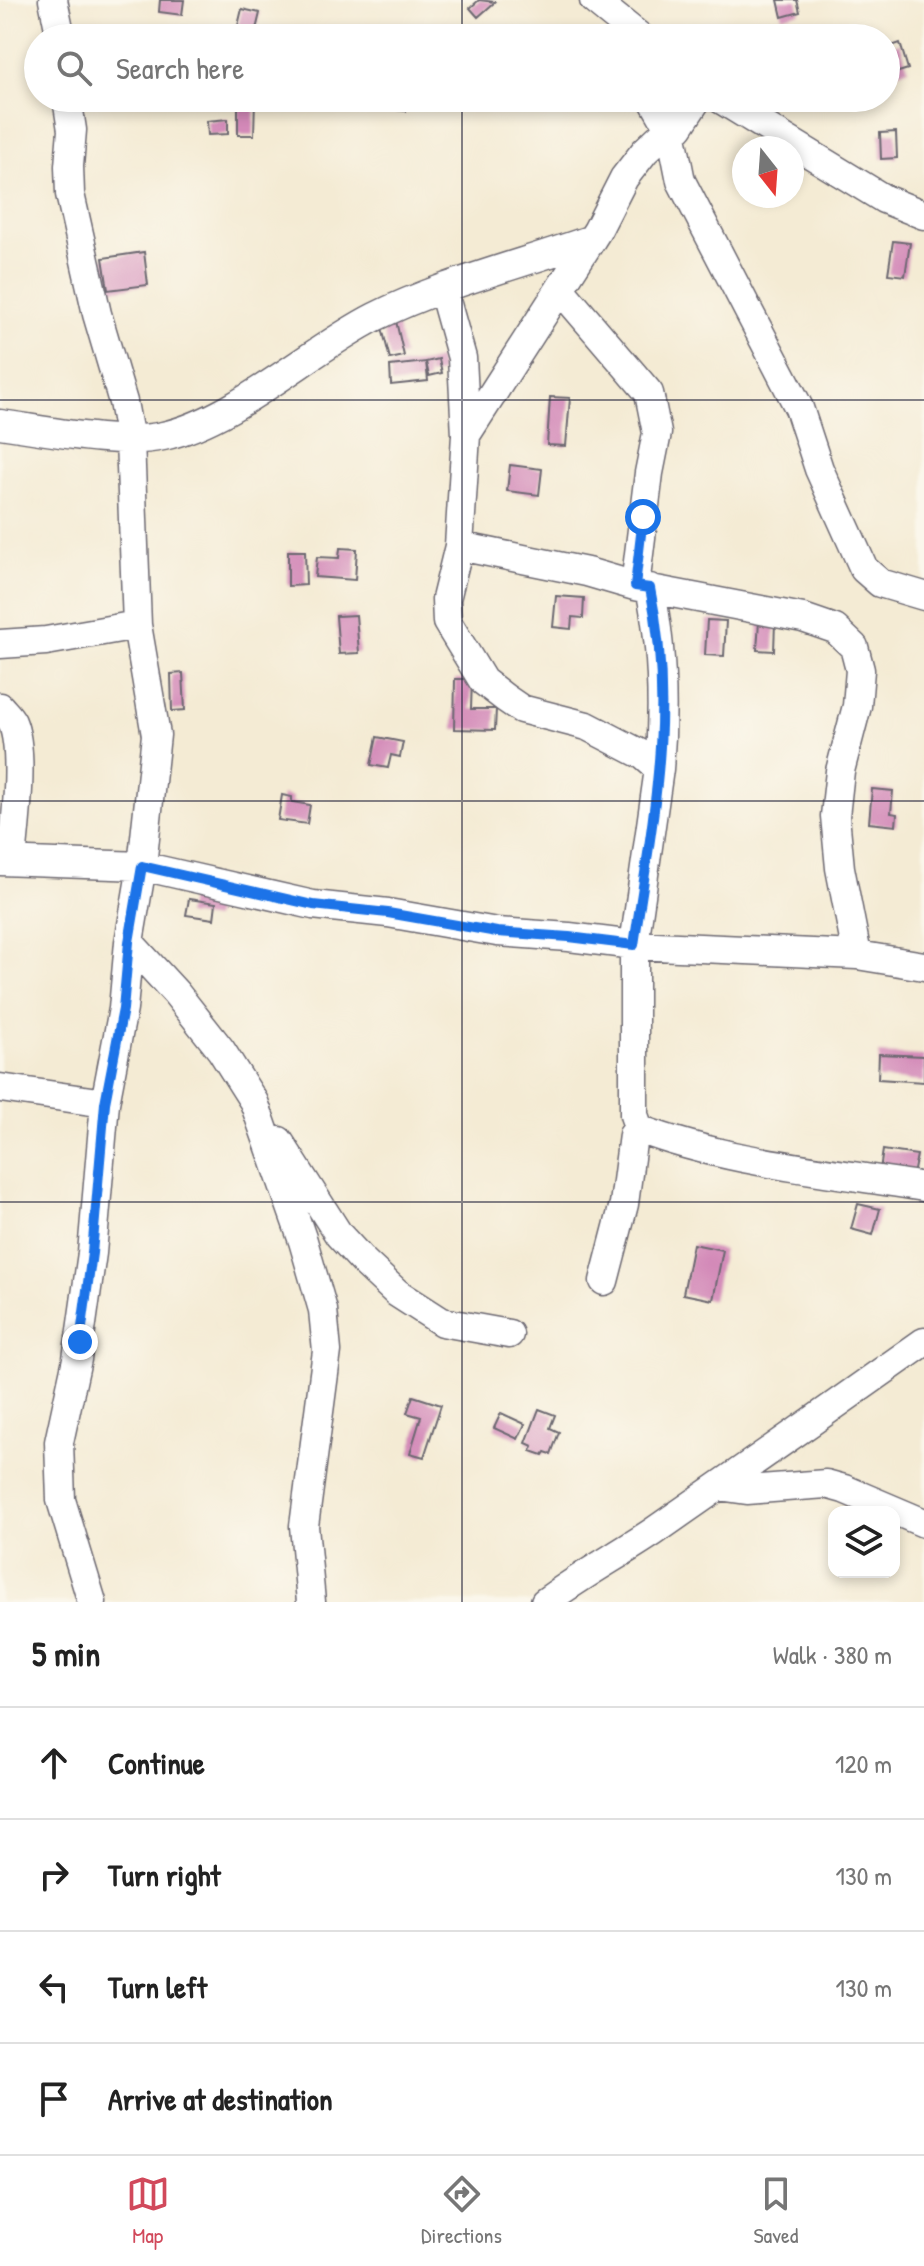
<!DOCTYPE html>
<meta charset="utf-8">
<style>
:root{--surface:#fff;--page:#f2f2f2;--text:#222;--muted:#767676;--line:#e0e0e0;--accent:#d1495b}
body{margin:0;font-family:"Patrick Hand",sans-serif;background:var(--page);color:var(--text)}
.controls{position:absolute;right:24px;bottom:24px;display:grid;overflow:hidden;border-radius:16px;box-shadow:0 4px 12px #0003}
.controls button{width:72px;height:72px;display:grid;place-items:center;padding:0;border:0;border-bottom:2px solid var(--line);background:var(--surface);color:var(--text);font:40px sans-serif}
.compass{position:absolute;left:732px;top:136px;width:72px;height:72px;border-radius:50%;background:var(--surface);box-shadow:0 4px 12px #0003;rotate:163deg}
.stop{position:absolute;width:24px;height:24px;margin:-18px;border:6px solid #1a73e8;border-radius:50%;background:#fff}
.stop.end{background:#1a73e8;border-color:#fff;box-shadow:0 2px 8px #0008}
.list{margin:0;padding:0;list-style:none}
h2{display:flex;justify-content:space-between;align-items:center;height:104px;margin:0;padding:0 32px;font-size:34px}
h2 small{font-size:26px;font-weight:400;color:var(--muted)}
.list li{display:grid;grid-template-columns:52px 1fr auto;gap:24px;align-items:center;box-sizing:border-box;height:112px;padding:0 32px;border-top:2px solid var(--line)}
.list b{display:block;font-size:30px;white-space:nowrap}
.list em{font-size:26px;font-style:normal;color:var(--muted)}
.icon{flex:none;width:44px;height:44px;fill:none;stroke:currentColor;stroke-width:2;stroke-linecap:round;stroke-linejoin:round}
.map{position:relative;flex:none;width:924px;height:1602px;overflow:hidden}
.search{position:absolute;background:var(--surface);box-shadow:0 4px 12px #0003;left:24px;right:24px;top:24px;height:88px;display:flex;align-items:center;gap:20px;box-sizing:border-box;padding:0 28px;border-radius:44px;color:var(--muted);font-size:30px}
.sheet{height:552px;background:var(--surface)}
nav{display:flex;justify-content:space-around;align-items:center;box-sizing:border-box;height:112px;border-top:2px solid var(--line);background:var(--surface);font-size:22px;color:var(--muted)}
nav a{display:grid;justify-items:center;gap:4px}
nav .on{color:var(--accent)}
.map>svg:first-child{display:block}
.building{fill:#d389b8}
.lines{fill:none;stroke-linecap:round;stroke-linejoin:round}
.minor-casing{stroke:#6c6871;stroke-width:31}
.minor{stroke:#fff;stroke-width:28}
.route{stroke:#1a73e8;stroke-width:10}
.grid{fill:none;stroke:#22223b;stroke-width:2;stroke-opacity:0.55}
</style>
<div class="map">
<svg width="924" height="1602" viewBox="0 0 924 1602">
<rect width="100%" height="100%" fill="#fbf7ec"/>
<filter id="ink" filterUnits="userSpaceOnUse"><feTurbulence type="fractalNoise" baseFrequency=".0125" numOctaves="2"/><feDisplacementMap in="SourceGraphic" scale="16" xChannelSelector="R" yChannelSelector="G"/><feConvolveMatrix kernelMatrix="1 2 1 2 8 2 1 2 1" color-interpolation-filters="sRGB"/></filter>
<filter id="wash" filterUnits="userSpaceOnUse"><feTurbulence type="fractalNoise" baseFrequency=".006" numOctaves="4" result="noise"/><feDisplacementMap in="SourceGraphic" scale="32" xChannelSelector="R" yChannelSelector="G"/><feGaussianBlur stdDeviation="1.8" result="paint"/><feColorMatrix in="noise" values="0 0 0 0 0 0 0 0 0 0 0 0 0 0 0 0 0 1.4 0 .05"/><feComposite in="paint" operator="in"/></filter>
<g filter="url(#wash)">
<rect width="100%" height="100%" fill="#f4ebd4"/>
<g id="blocks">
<path class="building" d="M160,0H184L182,15L159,12Z
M479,0L495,2L478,17L470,8Z
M778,0H797L800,12L782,17Z
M242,9L260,13L254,38H235Z
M900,43L908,69L889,75L886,48Z
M238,98H255L254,135H238Z
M377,98H407L406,111L376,108Z
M228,119V134L208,135L207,121Z
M896,132L897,158L881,159L880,133Z
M893,241L910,243L905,276L888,274Z
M144,252L148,285L108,290L103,258Z
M396,321L404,356L390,359L381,324Z
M439,359L442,373L429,376L426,362Z
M426,362L428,381L391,385L390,366Z
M550,397L570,398L566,446L547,445Z
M510,465L542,469L539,495L507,491Z
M340,548L357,549L355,580L315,577L317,557L339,558Z
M288,551H305L306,585L288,586Z
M556,596L584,598L583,618L572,617L571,629L553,627Z
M356,615L359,653L339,654L336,616Z
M707,620L726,621L724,656L705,655Z
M759,621L775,622L774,651L757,650Z
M183,673L185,710L172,711L171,674Z
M455,679H472L471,709H496L495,730L454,729Z
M377,737L403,742L400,757L391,755L388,768L371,765Z
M872,789L893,791L891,813L897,814L896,826L869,823Z
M282,795L292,797V802L310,805L307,824L278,820Z
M189,899L216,903L214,919L186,915Z
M879,1054L924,1056V1082L878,1079Z
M883,1150L917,1155L913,1175L880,1170Z
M858,1204L880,1209L873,1235L851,1229Z
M693,1244L723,1250L713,1300L683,1294Z
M413,1396L441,1405L424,1457L410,1453L421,1417L407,1413Z
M539,1409L555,1415L550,1428L559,1432L551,1454L545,1452L543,1455L531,1451L533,1446L526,1443Z
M501,1413L525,1424L518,1439L494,1428Z"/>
</g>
</g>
<g filter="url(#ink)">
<use href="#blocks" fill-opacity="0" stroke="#6c6871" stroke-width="2"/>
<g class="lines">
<g class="minor-casing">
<path id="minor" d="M53,0L61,38
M594,0L641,38
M67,98L72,130L69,166L70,194L97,314L123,402L130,440L137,625L156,735L142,866L129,942L123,1009L105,1103L92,1253L77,1359L59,1442L61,1500L92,1602
M652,98L671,131L681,181L799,408L819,469L864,569L880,583L924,596
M719,98L884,199L924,215
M560,289L649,393L657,433L649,473L635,586
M443,290L462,358L466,435L459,546L446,599L447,622L483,681L505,698L521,709L587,726L643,755L659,769L634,945V1115L639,1129C729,1163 829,1171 924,1187
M0,424C45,430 120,446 163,436C234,421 308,351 375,317C441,284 522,264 592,239
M466,435L597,231L624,178L645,151L661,136L679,127L698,98
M459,546L587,572L635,586L803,618L835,629L854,647L860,670L857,706L840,771L835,816L840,868L857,955
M650,588C663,649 664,708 659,769
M0,644L46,641L137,625
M0,707C4,712 9,716 12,722C25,752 15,826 12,860
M0,861L142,866L313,905L388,913L497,932L569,937L634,945L857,955L924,966
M129,942L176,993L221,1050L254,1102L303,1241L323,1310L327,1351L304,1526L311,1602
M0,1088L105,1103
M279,1141L339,1235L364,1262L397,1293L442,1322L509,1334
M604,1281L624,1204L633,1135L639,1129
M719,1486L747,1490L826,1484L844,1489L924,1523
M545,1602C580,1576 617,1556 653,1532C744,1469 834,1406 924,1342"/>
</g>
<use href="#minor" class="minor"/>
</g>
</g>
<g class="lines" filter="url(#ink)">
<path class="route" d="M80,1342L92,1253L105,1103L123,1009L129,942L142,866L313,905L388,913L497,932L569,937L634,945C652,823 676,712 650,588L635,586L643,517"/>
</g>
<path class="grid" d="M462,0V38M462,98V1602M0,400H924M0,801H924M0,1202H924"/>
</svg>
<div class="controls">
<button><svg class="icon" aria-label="layers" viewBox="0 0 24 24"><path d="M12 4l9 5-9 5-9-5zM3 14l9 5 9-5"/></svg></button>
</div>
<svg class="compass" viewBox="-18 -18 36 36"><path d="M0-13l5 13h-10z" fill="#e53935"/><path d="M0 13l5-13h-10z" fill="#767676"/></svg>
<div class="stop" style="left:643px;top:517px"></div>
<div class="stop end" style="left:80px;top:1342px"></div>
<div class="search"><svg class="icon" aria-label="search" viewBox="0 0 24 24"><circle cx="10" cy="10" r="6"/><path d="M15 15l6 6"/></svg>Search here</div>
</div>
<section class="sheet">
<h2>5 min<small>Walk · 380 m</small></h2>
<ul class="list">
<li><svg class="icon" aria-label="ahead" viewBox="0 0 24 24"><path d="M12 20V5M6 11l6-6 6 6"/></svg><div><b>Continue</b></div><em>120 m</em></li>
<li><svg class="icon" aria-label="right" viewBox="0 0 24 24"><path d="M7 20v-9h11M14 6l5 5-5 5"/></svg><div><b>Turn right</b></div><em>130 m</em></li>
<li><svg class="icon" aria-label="left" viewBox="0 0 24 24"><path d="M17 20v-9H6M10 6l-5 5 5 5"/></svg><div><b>Turn left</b></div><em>130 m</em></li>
<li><svg class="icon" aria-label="arrive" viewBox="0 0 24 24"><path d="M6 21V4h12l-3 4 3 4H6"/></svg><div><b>Arrive at destination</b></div></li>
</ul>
</section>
<nav>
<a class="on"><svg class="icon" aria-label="map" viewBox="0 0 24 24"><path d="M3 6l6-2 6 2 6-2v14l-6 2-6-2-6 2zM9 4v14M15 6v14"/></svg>Map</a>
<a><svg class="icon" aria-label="directions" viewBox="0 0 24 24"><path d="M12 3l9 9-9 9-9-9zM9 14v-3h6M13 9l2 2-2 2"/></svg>Directions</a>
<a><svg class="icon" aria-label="saved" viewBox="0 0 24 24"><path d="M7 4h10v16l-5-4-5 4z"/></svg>Saved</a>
</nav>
